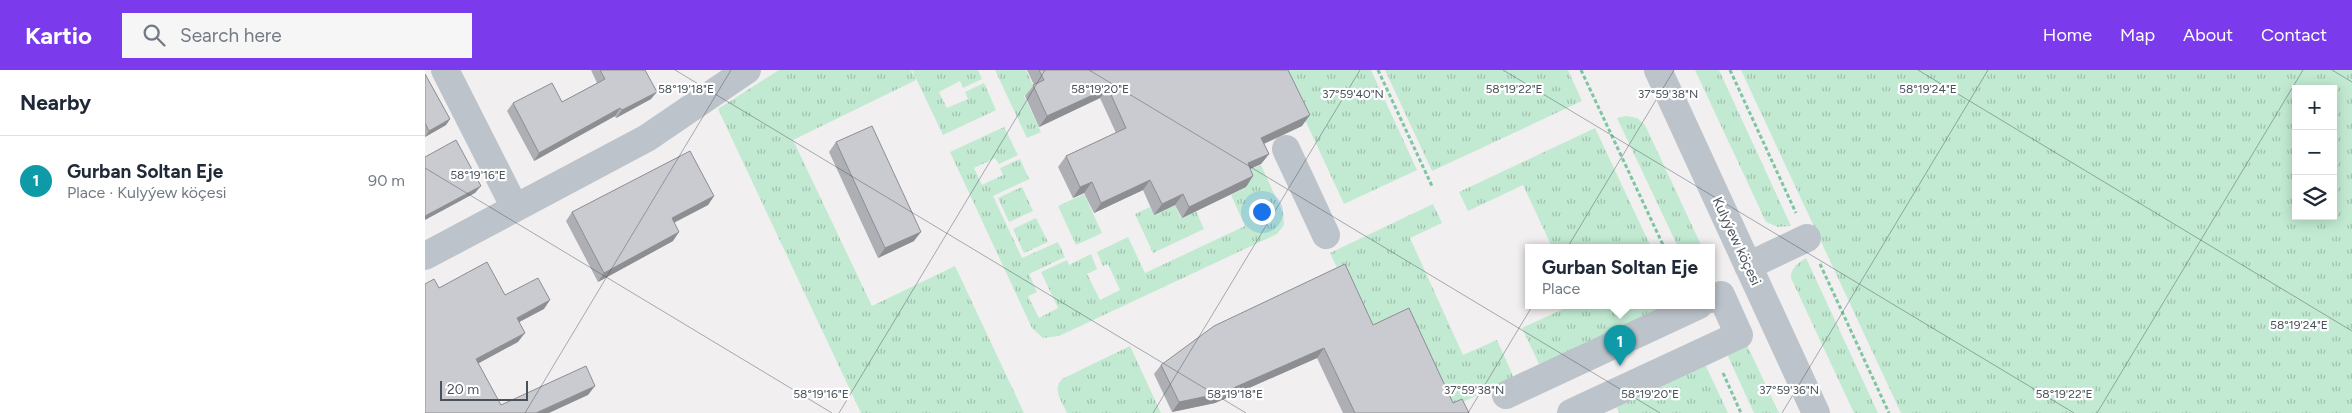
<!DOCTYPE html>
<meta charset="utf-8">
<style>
:root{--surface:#fff;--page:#f6f6f7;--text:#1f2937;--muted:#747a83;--line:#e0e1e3;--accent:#7c3aed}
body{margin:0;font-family:Figtree,sans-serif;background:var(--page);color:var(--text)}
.controls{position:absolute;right:15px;top:15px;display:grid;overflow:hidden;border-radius:0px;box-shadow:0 2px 12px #0003}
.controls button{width:45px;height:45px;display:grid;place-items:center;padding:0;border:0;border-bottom:1px solid var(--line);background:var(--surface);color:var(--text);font:25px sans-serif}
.scale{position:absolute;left:15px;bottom:12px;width:88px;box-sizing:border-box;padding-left:5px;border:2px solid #49525a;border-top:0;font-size:14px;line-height:18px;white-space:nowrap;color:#49525a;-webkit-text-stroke:4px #fff;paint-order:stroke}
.you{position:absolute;left:836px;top:141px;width:18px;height:18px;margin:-12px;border:4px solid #fff;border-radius:50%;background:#1a73e8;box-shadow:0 0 0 8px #1a73e833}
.badge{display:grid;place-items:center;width:32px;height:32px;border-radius:50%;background:var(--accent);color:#fff;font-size:16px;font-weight:700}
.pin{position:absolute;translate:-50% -41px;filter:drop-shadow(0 1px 2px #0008)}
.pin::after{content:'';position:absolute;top:26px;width:18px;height:15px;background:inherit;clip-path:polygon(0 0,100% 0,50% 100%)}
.popup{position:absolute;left:1100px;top:174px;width:190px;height:65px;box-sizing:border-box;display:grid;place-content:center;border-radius:0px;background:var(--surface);filter:drop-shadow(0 1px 4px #0005);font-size:16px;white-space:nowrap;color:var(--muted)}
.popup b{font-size:19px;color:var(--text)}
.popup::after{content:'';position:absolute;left:50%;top:100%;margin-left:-10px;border:10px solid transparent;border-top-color:var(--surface)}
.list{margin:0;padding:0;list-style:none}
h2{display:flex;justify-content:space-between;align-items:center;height:65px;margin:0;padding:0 20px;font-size:21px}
h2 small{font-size:16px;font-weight:400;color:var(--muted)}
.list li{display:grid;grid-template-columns:32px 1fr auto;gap:15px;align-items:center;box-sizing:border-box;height:90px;padding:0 20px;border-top:1px solid var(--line)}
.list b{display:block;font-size:19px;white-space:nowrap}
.list p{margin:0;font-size:16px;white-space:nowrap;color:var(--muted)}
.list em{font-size:16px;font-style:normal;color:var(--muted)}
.icon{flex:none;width:28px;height:28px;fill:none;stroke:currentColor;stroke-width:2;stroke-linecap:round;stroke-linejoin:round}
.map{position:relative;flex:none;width:1927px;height:343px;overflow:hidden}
header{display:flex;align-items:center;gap:30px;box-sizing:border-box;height:70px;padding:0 25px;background:var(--accent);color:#fff}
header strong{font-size:24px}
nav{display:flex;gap:28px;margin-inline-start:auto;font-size:18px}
.search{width:350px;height:45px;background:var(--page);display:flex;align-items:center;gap:12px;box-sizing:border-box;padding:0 18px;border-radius:0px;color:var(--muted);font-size:19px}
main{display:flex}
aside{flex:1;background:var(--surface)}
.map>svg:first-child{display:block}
.grass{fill:url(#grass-tufts);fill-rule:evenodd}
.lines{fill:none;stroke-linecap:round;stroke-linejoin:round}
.path{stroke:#7dc5a3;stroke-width:3;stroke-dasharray:4 2.5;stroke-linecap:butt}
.minor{stroke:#bcc3ca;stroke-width:28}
.wall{fill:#adafb4}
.shaded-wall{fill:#8d8e92}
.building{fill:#c9cbd1;stroke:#8d8e92}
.ticks{fill:none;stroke:#49525a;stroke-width:1;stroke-opacity:0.45}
.labels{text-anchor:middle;stroke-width:4.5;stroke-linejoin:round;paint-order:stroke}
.street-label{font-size:14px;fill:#49525a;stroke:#fff}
.ticks-label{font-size:12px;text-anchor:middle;fill:#49525a;stroke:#fff;stroke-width:4.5;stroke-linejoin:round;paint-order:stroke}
</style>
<header>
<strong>Kartio</strong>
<div class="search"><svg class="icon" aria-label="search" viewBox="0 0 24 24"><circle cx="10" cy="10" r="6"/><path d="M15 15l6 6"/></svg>Search here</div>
<nav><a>Home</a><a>Map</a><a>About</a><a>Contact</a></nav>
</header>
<main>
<aside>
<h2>Nearby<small></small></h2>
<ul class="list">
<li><span class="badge" style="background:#0f9aa8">1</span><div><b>Gurban Soltan Eje</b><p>Place · Kulyýew köçesi</p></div><em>90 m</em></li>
</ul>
</aside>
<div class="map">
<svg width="1927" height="343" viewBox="0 0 1927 343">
<defs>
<pattern id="grass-tufts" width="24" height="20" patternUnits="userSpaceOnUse" patternTransform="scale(1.25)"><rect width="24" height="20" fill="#c2ead2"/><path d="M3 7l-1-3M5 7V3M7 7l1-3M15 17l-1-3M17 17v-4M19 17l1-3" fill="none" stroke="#a0c0ad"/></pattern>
</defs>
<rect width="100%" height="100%" fill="#f1efef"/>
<path class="grass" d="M354,0H486L491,10L368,70L447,236L530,196L599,343H436L293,39Z
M487,0H553L557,9L538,18L535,11L514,22L522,38L543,29L540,22L559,13L571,40L518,65Z
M570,0H601L610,20L599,26L616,62L602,68Z
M857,0H946L992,100L919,134Z
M960,0H1143L1157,31L1007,101Z
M1270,0H1294L1366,156L1353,157L1341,152Z
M1316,0H1927V343H1476ZM1871,19H1908V146H1871Z
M1201,46L1212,48L1220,55L1277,177H1253L1192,48Z
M579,57L593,85L574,94L570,88L549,98L557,115L578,105L575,98L595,89L604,109L568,126L597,188L633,172L640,187L604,204L612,222L603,226L614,248L633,238L616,202L642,190L644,195L666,184L672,199L662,204L675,230L695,220L683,194L678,196L672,182L703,167L720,203L820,156L806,125L822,117L816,104L836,95L858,143L859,155L852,164L634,266L618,268L607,258L525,82Z
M1170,58L1226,177H1127L1098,115L1043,141L1034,122Z
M597,117L608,141L584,152L573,128Z
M659,124L677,163L651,175L633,136Z
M1008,134L1017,153L985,168L1038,285L1072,270L1089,308L1023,339L942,261L905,183Z
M750,135L756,148L771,141L779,159L728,183L710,144L725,137L729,145Z
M611,148L623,172L599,183L588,159Z
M1381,188L1453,343H1429L1366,208C1365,198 1374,193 1381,188Z
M1147,235H1245L1115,296L1097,258Z
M1321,273L1354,343H1329L1301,282Z
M705,276L736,343H642C637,332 627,319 637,309Z
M1279,292L1303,343H1194L1190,334Z"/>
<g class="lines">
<path class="path" d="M953,0L1007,116
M1156,0L1239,177
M1305,0L1371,143
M1395,194L1464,343
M1298,303L1316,343"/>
<path class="minor" d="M20,0L90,138
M1233,0L1391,343
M861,79L901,165
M0,186L222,68L322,0
M1323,196L1382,168
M1081,325L1274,235
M1146,343L1314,265L1296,225L1286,229"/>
</g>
<path class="wall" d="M166,0H220L226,29L191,48L190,46L109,91L82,41L88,33L137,32L172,13Z
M602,0H863L877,56L839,74L844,84L836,94L825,99L828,106L821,117L757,148L750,135L729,145L718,120L669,143L659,123L648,128L633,97L641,86L691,63L675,28L614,57L600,26L609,15Z
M0,4L25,49L21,55L0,67Z
M411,72L489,171L453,188L404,82Z
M289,126L283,135L249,153L248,171L173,212L141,151L147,142Z
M948,255L1028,333L1044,343H918L892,288L790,333L747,342L729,304L736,295Z"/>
<path class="shaded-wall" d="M683,18L675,28L614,57L622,46Z
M232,22L226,29L191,48L197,40Z
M195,38L190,46L109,91L114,83Z
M885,45L877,56L829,78L836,68Z
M25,49L21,55L0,67L4,61Z
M844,84L836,94L815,104L823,93Z
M828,106L821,117L757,148L764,137Z
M725,110L718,120L669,143L676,133Z
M667,112L659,123L648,128L655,117Z
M56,116L50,123L0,150V146Z
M758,124L750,135L729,145L737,134Z
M289,126L283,135L240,157L247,148Z
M254,162L248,171L173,212L179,203Z
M496,162L489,171L453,188L460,178Z
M125,230L119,239L85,257L92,248Z
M100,263L93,272L45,298L51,289Z
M899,278L892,288L790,333L747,342L754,332Z
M170,316L163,325L124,343H111Z"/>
<path class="building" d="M175,0H220L232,22L197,40L195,38L114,83L88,33L127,13L137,32L180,9Z
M614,0H863L885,45L836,68L844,84L823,93L828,106L764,137L758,124L737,134L725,110L676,133L667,112L655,117L641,86L701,58L683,18L622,46L608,15L619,10Z
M0,4L25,49L4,61L0,53Z
M447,56L496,162L460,178L411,72Z
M31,70L56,116L0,146V87Z
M265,81L289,126L247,148L254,162L179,203L147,142Z
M62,192L80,225L113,208L125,230L92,248L100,263L51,289L76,335L161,296L170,316L111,343H0V214L9,209L14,218Z
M920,194L948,255L984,238L1028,333L1037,329L1044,343H930L899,278L797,323L754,332L736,295L789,256Z"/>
<path class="ticks" d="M250,0L821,343M664,0L1235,343M1078,0L1649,343M1493,0L1927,261M1907,0L1927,12M0,98L407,343M100,343L306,0M414,343L620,0M728,343L935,0M1043,343L1249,0M1357,343L1563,0M1672,343L1878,0"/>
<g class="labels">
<g class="street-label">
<text transform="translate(1312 171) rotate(65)" y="5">Kulyýew köçesi</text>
</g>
</g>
<g class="ticks-label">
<text x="1503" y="23">58°19'24"E</text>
<text x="261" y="23">58°19'18"E</text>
<text x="675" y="23">58°19'20"E</text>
<text x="1089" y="23">58°19'22"E</text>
<text x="928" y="28">37°59'40"N</text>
<text x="1243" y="28">37°59'38"N</text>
<text x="53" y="109">58°19'16"E</text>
<text x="1874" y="259">58°19'24"E</text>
<text x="1049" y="324">37°59'38"N</text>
<text x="1364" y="324">37°59'36"N</text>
<text x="396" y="328">58°19'16"E</text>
<text x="810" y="328">58°19'18"E</text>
<text x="1225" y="328">58°19'20"E</text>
<text x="1639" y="328">58°19'22"E</text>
</g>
</svg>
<div class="controls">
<button>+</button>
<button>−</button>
<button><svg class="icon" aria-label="layers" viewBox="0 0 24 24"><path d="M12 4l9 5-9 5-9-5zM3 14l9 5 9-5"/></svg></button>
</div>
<div class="scale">20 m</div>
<div class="you"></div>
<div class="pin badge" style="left:1195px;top:296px;background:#0f9aa8">1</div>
<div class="popup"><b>Gurban Soltan Eje</b>Place</div>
</div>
</main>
